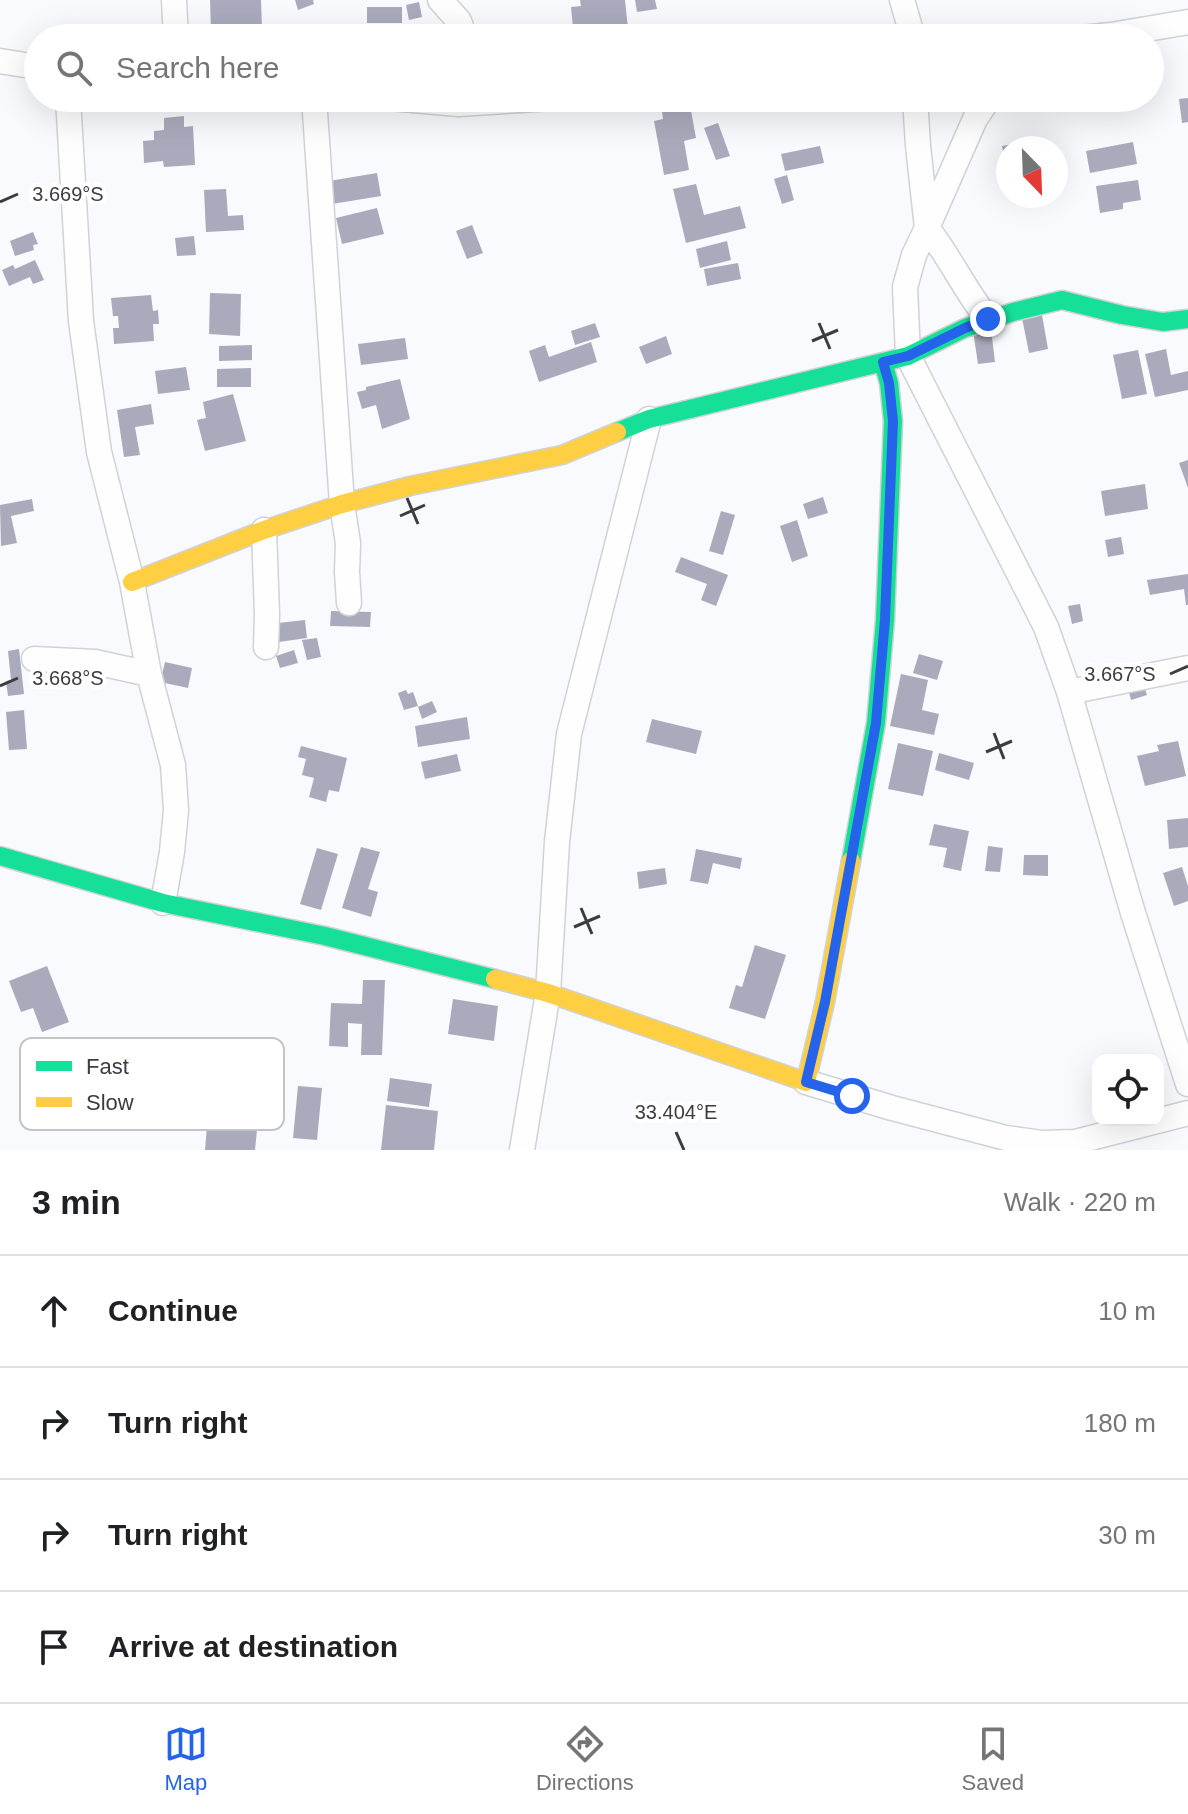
<!DOCTYPE html>
<meta charset="utf-8">
<style>
:root{--surface:#fff;--page:#f6f6f6;--text:#202124;--muted:#757577;--line:#e0e0e0;--accent:#2563eb}
body{margin:0;font-family:Helvetica,sans-serif;background:var(--page);color:var(--text)}
.controls{position:absolute;right:24px;bottom:24px;display:grid;overflow:hidden;border-radius:16px;box-shadow:0 8px 32px #0002}
.controls button{width:72px;height:72px;display:grid;place-items:center;padding:0;border:0;border-bottom:2px solid var(--line);background:var(--surface);color:var(--text);font:40px sans-serif}
.compass{position:absolute;left:996px;top:136px;width:72px;height:72px;border-radius:50%;background:var(--surface);box-shadow:0 8px 32px #0002;rotate:157deg}
.stop{position:absolute;width:24px;height:24px;margin:-18px;border:6px solid #2563eb;border-radius:50%;background:#fff}
.stop.end{background:#2563eb;border-color:#fff;box-shadow:0 2px 8px #0008}
.list{margin:0;padding:0;list-style:none}
h2{display:flex;justify-content:space-between;align-items:center;height:104px;margin:0;padding:0 32px;font-size:34px}
h2 small{font-size:26px;font-weight:400;color:var(--muted)}
.list li{display:grid;grid-template-columns:52px 1fr auto;gap:24px;align-items:center;box-sizing:border-box;height:112px;padding:0 32px;border-top:2px solid var(--line)}
.list b{display:block;font-size:30px;white-space:nowrap}
.list em{font-size:26px;font-style:normal;color:var(--muted)}
.icon{flex:none;width:44px;height:44px;fill:none;stroke:currentColor;stroke-width:2;stroke-linecap:round;stroke-linejoin:round}
.map{position:relative;flex:none;width:1188px;height:1150px;overflow:hidden}
.search{position:absolute;background:var(--surface);box-shadow:0 8px 32px #0002;left:24px;right:24px;top:24px;height:88px;display:flex;align-items:center;gap:20px;box-sizing:border-box;padding:0 28px;border-radius:44px;color:var(--muted);font-size:30px}
.sheet{height:552px;background:var(--surface)}
nav{display:flex;justify-content:space-around;align-items:center;box-sizing:border-box;height:112px;border-top:2px solid var(--line);background:var(--surface);font-size:22px;color:var(--muted)}
nav a{display:grid;justify-items:center;gap:4px}
nav .on{color:var(--accent)}
.map>svg:first-child{display:block}
.building{fill:#a9abbc}
.lines{fill:none;stroke-linecap:round;stroke-linejoin:round}
.street-casing{stroke:#d1d2d5;stroke-width:27}
.fast-casing{stroke:#d1d2d5;stroke-width:21}
.slow-casing{stroke:#d1d2d5;stroke-width:21}
.street{stroke:#fefeff;stroke-width:24}
.fast{stroke:#16e098;stroke-width:18}
.slow{stroke:#ffcf43;stroke-width:18}
.route{stroke:#2563eb;stroke-width:10}
.ticks{fill:none;stroke:#3c3c40;stroke-width:3}
.key{fill:#fff;stroke:#c4c4c6;stroke-width:2}
.key-label{font-size:22px;fill:#3c3c40}
.ticks-label{font-size:20px;text-anchor:middle;fill:#3c3c40;stroke:#fff;stroke-width:8;stroke-linejoin:round;paint-order:stroke}
</style>
<div class="map">
<svg width="1188" height="1150" viewBox="0 0 1188 1150">
<rect width="100%" height="100%" fill="#f9fafd"/>
<path class="building" d="M210,0H261L262,29L211,31Z
M295,0H313L314,4L298,10Z
M580,0H625L629,38H588L587,26L573,28L571,7L581,6Z
M635,0H655L657,9L637,12Z
M419,2L422,17L409,20L406,5Z
M367,7H402V23H367Z
M1188,98V122L1182,123L1179,99Z
M690,105L696,138L684,141L689,170L664,175L654,121L663,119L662,111Z
M184,116V127L193,126L195,165L164,167L163,161L144,163L143,141L154,140V131L164,130V118Z
M718,123L730,156L716,160L704,128Z
M1024,142L1025,148H1008V170L1006,171L1002,146Z
M1133,142L1137,164L1090,173L1086,151Z
M820,146L824,163L785,171L781,154Z
M377,173L381,196L332,204L329,181Z
M787,175L794,200L782,204L774,179Z
M1138,180L1141,200L1123,203V209L1100,213L1096,186Z
M696,184L704,215L740,206L746,228L686,243L673,189Z
M226,189L228,216L243,215L244,230L206,232L204,190Z
M377,208L384,234L342,244L336,218Z
M472,225L483,253L467,259L456,231Z
M33,232L38,244L33,245L34,250L15,256L10,241Z
M194,236L196,255L177,256L175,238Z
M727,241L731,260L700,268L696,249Z
M35,260L44,280L33,284L30,277L9,286L2,270L13,265L15,269Z
M738,263L741,279L707,286L704,269Z
M210,293L241,294L240,336L209,334Z
M151,295L153,311L158,310L159,324H153L154,341L114,344L113,328H119L118,316H113L111,298Z
M1042,315L1048,349L1029,353L1022,318Z
M595,323L600,337L575,345L571,331Z
M991,329L995,362L978,364L973,331Z
M666,336L672,354L646,364L639,347Z
M405,338L408,359L361,365L358,344Z
M591,342L597,362L539,382L529,351L545,345L549,357Z
M252,345V360L219,361V346Z
M1166,349L1171,375L1188,371V390L1155,397L1145,354Z
M1138,350L1147,394L1122,399L1113,355Z
M186,367L190,390L158,394L155,371Z
M251,368V387H217V369Z
M400,379L410,419L382,429L376,405L362,409L357,392L366,390V387Z
M233,394L246,441L205,451L197,420L206,418L203,402Z
M151,404L154,424L135,427L140,455L124,457L117,410Z
M1188,460V488L1179,463Z
M1145,484L1148,509L1105,516L1101,491Z
M823,497L828,513L808,519L803,504Z
M32,499L34,511L11,516L17,543L1,546L0,505Z
M721,511L735,515L723,555L709,551Z
M797,520L808,556L792,562L780,526Z
M1121,537L1124,554L1108,557L1105,540Z
M681,557L728,575L716,606L701,600L707,584L675,572Z
M1188,574V605H1186L1184,589L1150,595L1147,580Z
M1080,604L1083,621L1072,624L1068,606Z
M331,611L371,612L370,627L330,626Z
M305,620L307,638L279,642L278,623Z
M317,638L321,657L307,660L302,640Z
M19,649L24,694L8,696L6,681L11,680L8,651Z
M294,650L298,663L280,668L276,656Z
M919,654L943,661L937,680L913,673Z
M165,662L192,668L188,688L160,682Z
M901,674L928,680L922,710L939,714L934,735L890,726Z
M1142,680L1147,695L1131,700L1127,684Z
M406,690L408,694L413,692L418,706L404,710L398,693Z
M432,701L437,712L422,719L418,707Z
M24,710L27,749L9,750L6,712Z
M467,717L470,739L418,747L415,726Z
M652,719L702,731L696,754L646,742Z
M1178,741L1186,776L1145,786L1137,756L1159,751L1157,745Z
M898,743L933,751L923,796L888,789Z
M301,746L347,758L339,792L329,790L326,802L309,797L314,778L302,775L306,759L298,757Z
M939,753L974,763L969,780L935,770Z
M457,754L461,771L425,779L421,762Z
M1188,818V847L1169,849L1167,820Z
M934,824L969,831L961,871L943,867L947,848L929,845Z
M988,846L1003,848L1000,872L985,871Z
M361,847L380,852L368,889L378,892L371,917L342,908Z
M317,848L338,854L321,910L300,904Z
M696,849L742,858L740,869L713,863L708,884L690,881Z
M1024,855H1048V876L1023,875Z
M1182,867L1188,886V901L1174,906L1163,873Z
M665,868L667,884L639,889L637,872Z
M755,945L786,955L765,1019L729,1008L736,985L742,987Z
M47,966L69,1022L42,1032L33,1008L21,1012L9,981Z
M363,980H385L382,1055H361L362,1024L348,1023V1047L329,1046L331,1003L362,1004Z
M453,999L498,1006L494,1041L448,1034Z
M390,1078L432,1084L429,1107L387,1101Z
M298,1086L322,1088L317,1140L293,1138Z
M386,1105L438,1111L434,1150H381Z
M207,1126L257,1130L255,1150H205Z"/>
<g class="lines">
<g class="street-casing">
<path id="street" d="M174,0L176,38
M440,0L459,21L465,38
M902,0L913,38
M1082,38L1111,35L1188,22
M0,61L38,67
M68,98L81,321L99,452L132,582L149,674L173,765L176,810L172,852L163,903
M314,98L342,504L348,543L347,572L349,603
M390,98L459,104L551,98
M915,98L918,146L927,228L914,255L905,287L908,356L1046,627L1069,692L1133,913L1188,1084
M988,319C965,291 950,257 927,228L975,119L989,98
M264,530L267,614L266,647
M34,659L95,662L149,674
M1069,692L1188,668
M806,1082L892,1108L1006,1138L1042,1143L1075,1142L1188,1113
M522,1150L548,993L557,842L569,734L649,419"/>
</g>
<g class="fast-casing">
<path id="fast" d="M617,432L649,419L908,356L965,328L1013,312L1062,300L1122,315L1163,322L1188,319
M0,856L163,903L325,936L495,979
M851,861L876,723L885,620L893,421L889,383L883,362"/>
</g>
<g class="slow-casing">
<path id="slow" d="M132,582L264,530L342,504L410,486L562,455L617,432
M495,979L548,993L806,1082L825,1002L851,861"/>
</g>
<use href="#street" class="street"/>
<use href="#fast" class="fast"/>
<use href="#slow" class="slow"/>
</g>
<g class="lines">
<path class="route" d="M852,1096L806,1082L825,1002L876,723L885,620L893,421L889,383L883,362L908,356L965,328L988,319"/>
</g>
<path class="ticks" d="M0,202L18,194M819,323L830,349M812,341L838,330M407,498L418,524M400,516L425,505M1170,674L1188,666M0,686L18,678M994,733L1004,759M986,752L1012,741M581,908L592,934M574,927L600,916M676,1132L684,1150"/>
<rect x="20" y="1038" width="264" height="92" rx="12" class="key"/>
<rect x="36" y="1061" width="36" height="10" fill="#16e098"/>
<rect x="36" y="1097" width="36" height="10" fill="#ffcf43"/>
<g class="key-label">
<text x="86" y="1074">Fast</text>
<text x="86" y="1110">Slow</text>
</g>
<g class="ticks-label">
<text x="68" y="201">3.669°S</text>
<text x="1120" y="681">3.667°S</text>
<text x="68" y="685">3.668°S</text>
<text x="676" y="1119">33.404°E</text>
</g>
</svg>
<div class="controls">
<button><svg class="icon" aria-label="locate" viewBox="0 0 24 24"><circle cx="12" cy="12" r="6"/><path d="M12 2v4M12 18v4M2 12h4M18 12h4"/></svg></button>
</div>
<svg class="compass" viewBox="-18 -18 36 36"><path d="M0-13l5 13h-10z" fill="#e53935"/><path d="M0 13l5-13h-10z" fill="#757577"/></svg>
<div class="stop" style="left:852px;top:1096px"></div>
<div class="stop end" style="left:988px;top:319px"></div>
<div class="search"><svg class="icon" aria-label="search" viewBox="0 0 24 24"><circle cx="10" cy="10" r="6"/><path d="M15 15l6 6"/></svg>Search here</div>
</div>
<section class="sheet">
<h2>3 min<small>Walk · 220 m</small></h2>
<ul class="list">
<li><svg class="icon" aria-label="ahead" viewBox="0 0 24 24"><path d="M12 20V5M6 11l6-6 6 6"/></svg><div><b>Continue</b></div><em>10 m</em></li>
<li><svg class="icon" aria-label="right" viewBox="0 0 24 24"><path d="M7 20v-9h11M14 6l5 5-5 5"/></svg><div><b>Turn right</b></div><em>180 m</em></li>
<li><svg class="icon" aria-label="right" viewBox="0 0 24 24"><path d="M7 20v-9h11M14 6l5 5-5 5"/></svg><div><b>Turn right</b></div><em>30 m</em></li>
<li><svg class="icon" aria-label="arrive" viewBox="0 0 24 24"><path d="M6 21V4h12l-3 4 3 4H6"/></svg><div><b>Arrive at destination</b></div></li>
</ul>
</section>
<nav>
<a class="on"><svg class="icon" aria-label="map" viewBox="0 0 24 24"><path d="M3 6l6-2 6 2 6-2v14l-6 2-6-2-6 2zM9 4v14M15 6v14"/></svg>Map</a>
<a><svg class="icon" aria-label="directions" viewBox="0 0 24 24"><path d="M12 3l9 9-9 9-9-9zM9 14v-3h6M13 9l2 2-2 2"/></svg>Directions</a>
<a><svg class="icon" aria-label="saved" viewBox="0 0 24 24"><path d="M7 4h10v16l-5-4-5 4z"/></svg>Saved</a>
</nav>
